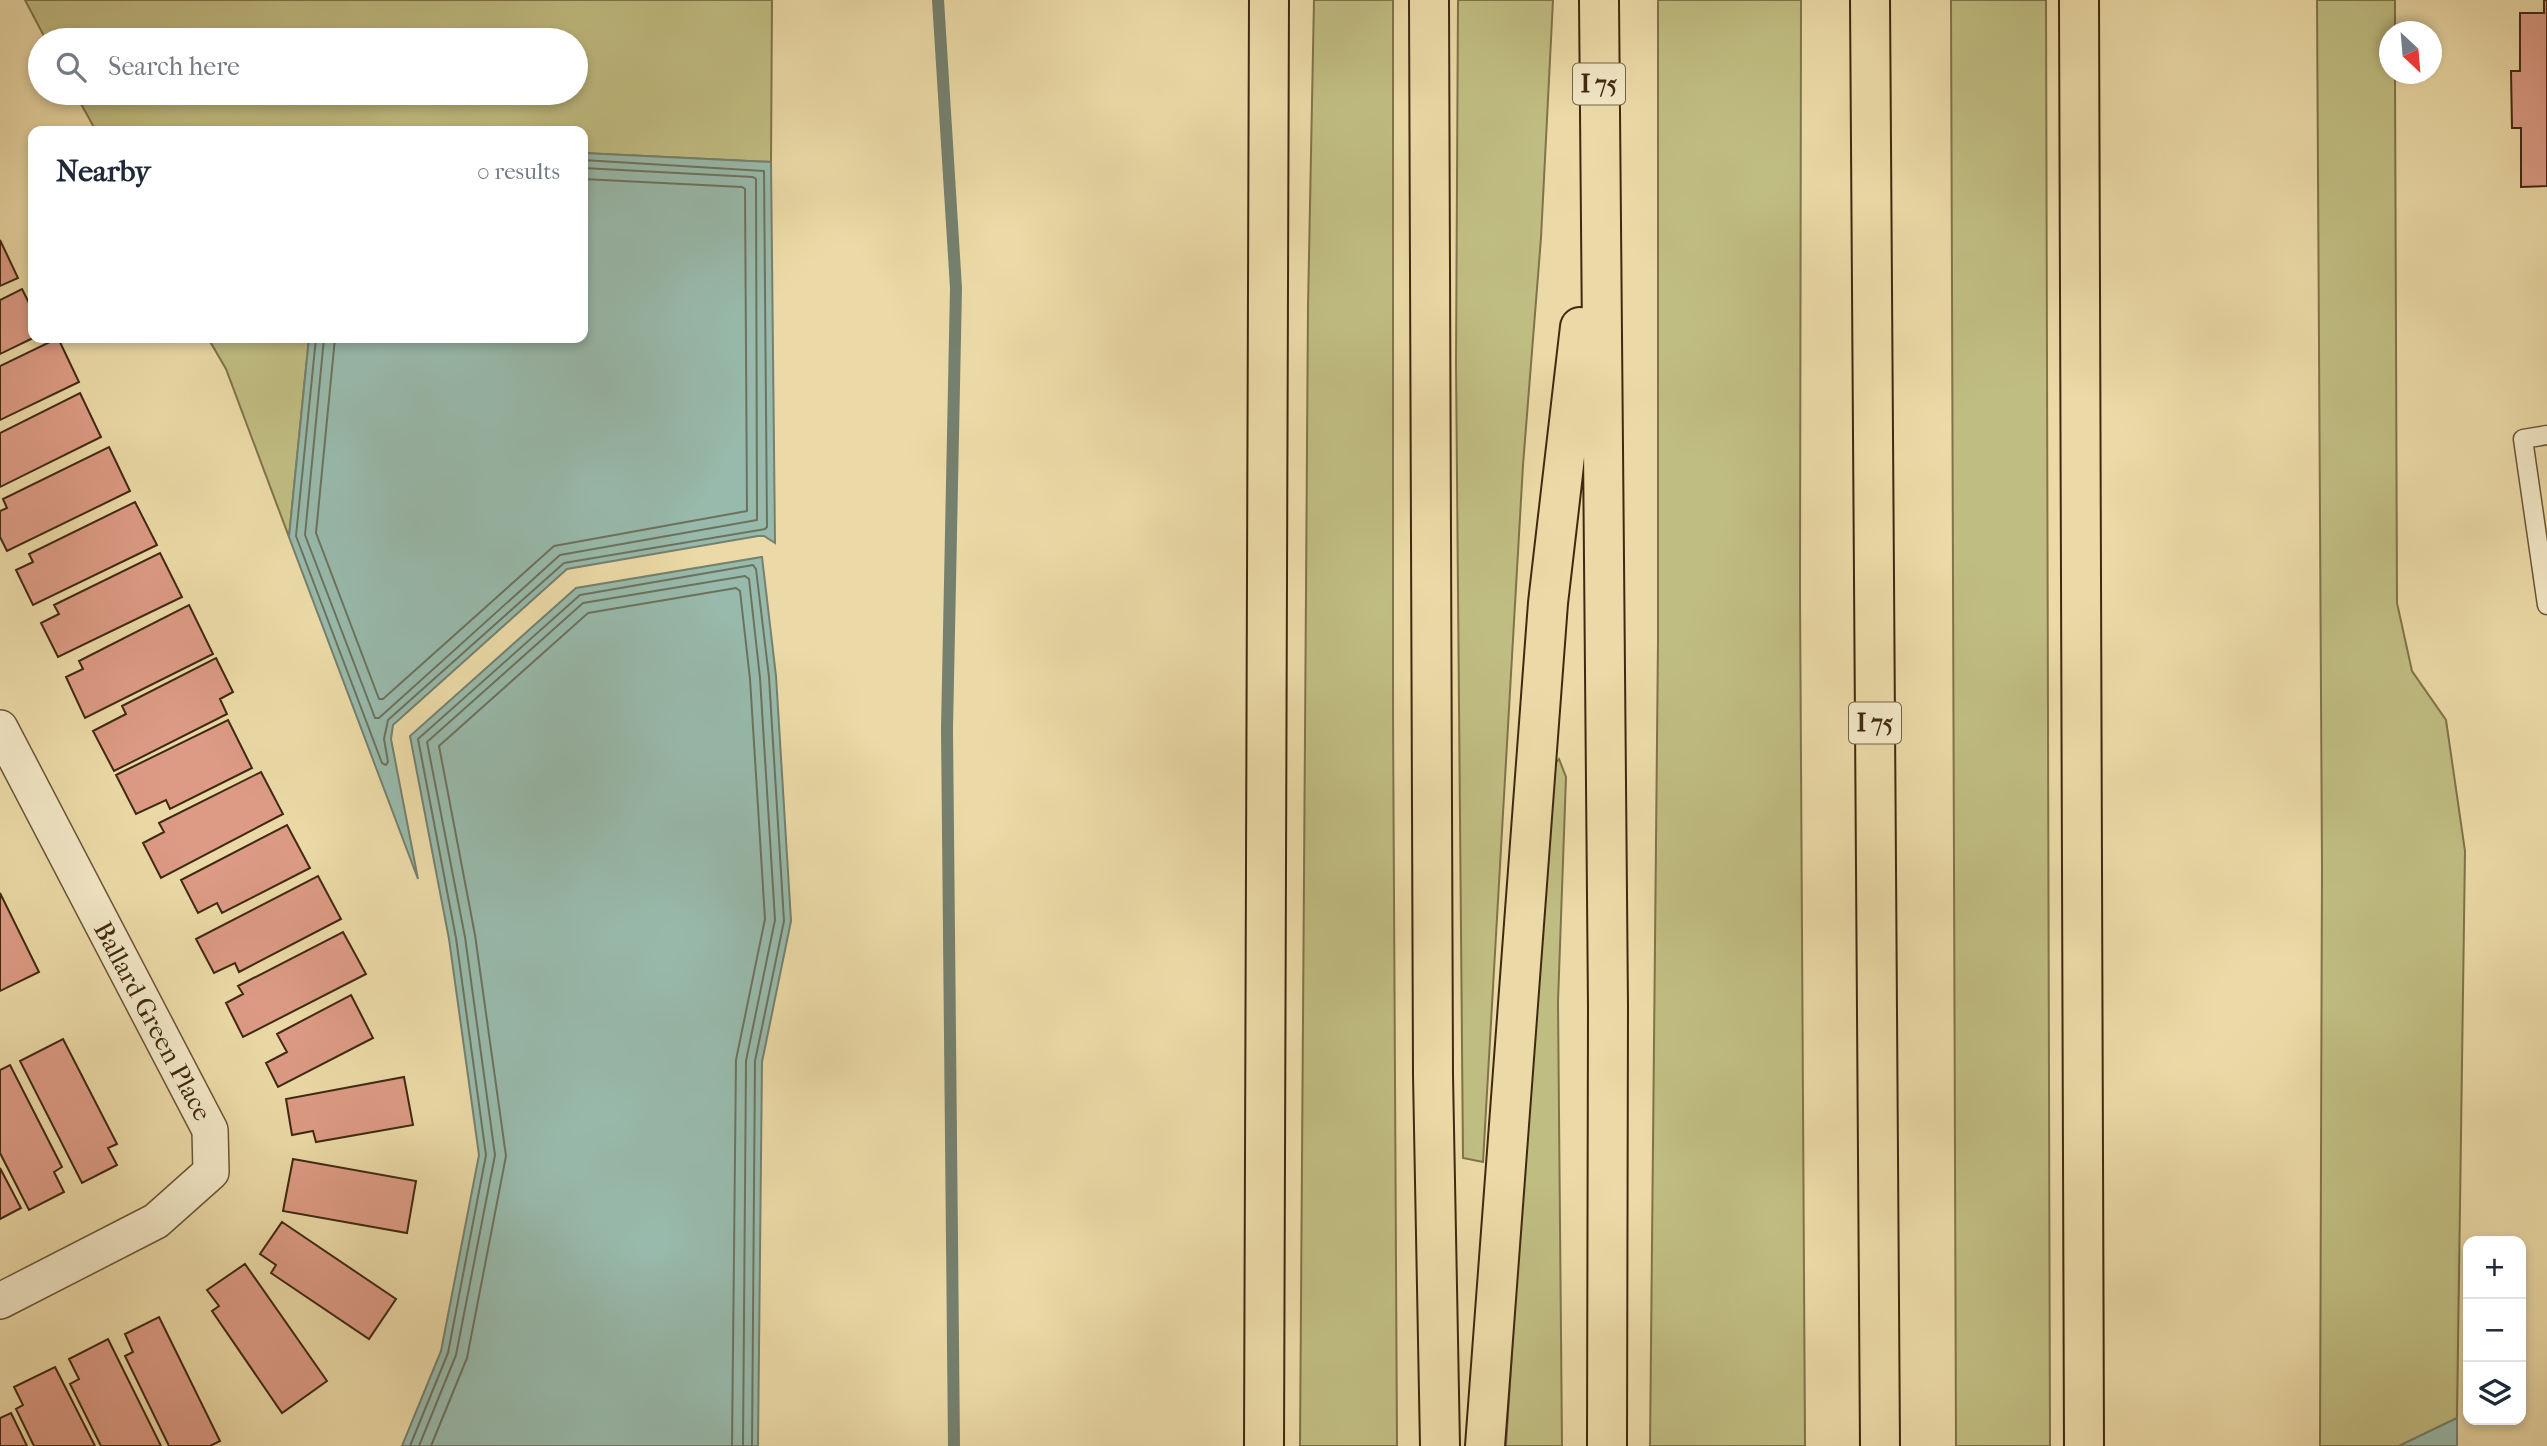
<!DOCTYPE html>
<meta charset="utf-8">
<style>
:root{--surface:#fff;--page:#f6f6f7;--text:#1f2937;--muted:#747a83;--line:#e0e1e3}
body{margin:0;font-family:"IM FELL French Canon",serif;background:var(--page);color:var(--text)}
.controls{position:absolute;right:21px;bottom:21px;display:grid;overflow:hidden;border-radius:14px;box-shadow:0 4px 10px #0003}
.controls button{width:63px;height:63px;display:grid;place-items:center;padding:0;border:0;border-bottom:2px solid var(--line);background:var(--surface);color:var(--text);font:35px sans-serif}
.compass{position:absolute;left:2379px;top:21px;width:63px;height:63px;border-radius:50%;background:var(--surface);box-shadow:0 4px 10px #0003;rotate:154deg}
.list{margin:0;padding:0;list-style:none}
h2{display:flex;justify-content:space-between;align-items:center;height:91px;margin:0;padding:0 28px;font-size:30px}
h2 small{font-size:23px;font-weight:400;color:var(--muted)}
.icon{flex:none;width:38px;height:38px;fill:none;stroke:currentColor;stroke-width:2;stroke-linecap:round;stroke-linejoin:round}
.map{position:relative;flex:none;width:2547px;height:1446px;overflow:hidden}
.search{position:absolute;background:var(--surface);box-shadow:0 4px 10px #0003;left:28px;top:28px;width:560px;height:77px;display:flex;align-items:center;gap:18px;box-sizing:border-box;padding:0 24px;border-radius:38px;color:var(--muted);font-size:26px}
.panel{position:absolute;background:var(--surface);box-shadow:0 4px 10px #0003;left:28px;top:126px;width:560px;height:217px;border-radius:14px}
.map>svg:first-child{display:block}
.green{fill:#c0bd82;stroke:#80734a;stroke-width:2}
.water{fill:#98baac;stroke:#75806e;stroke-width:2}
.lines{fill:none;stroke-linecap:round;stroke-linejoin:round}
.shore{stroke:#6c725e;stroke-width:2}
.stream{stroke:#75806e;stroke-width:12}
.building{fill:#dd9b85;stroke:#402911;stroke-width:2}
.lane-casing{stroke:#6b5536;stroke-width:21}
.street-casing{stroke:#6b5536;stroke-width:38}
.highway-casing{stroke:#402911;stroke-width:42}
.lane{stroke:#f2e7c6;stroke-width:18}
.street{stroke:#f2e7c6;stroke-width:35}
.highway{stroke:#ebdaa7;stroke-width:38}
.labels{text-anchor:middle;stroke-width:6;stroke-linejoin:round;paint-order:stroke}
.shield{fill:#f2e7c6;stroke:#756247;stroke-width:2}
.shield-label{font-size:24px;font-weight:bold;fill:#402911}
.street-label{font-size:26px;fill:#402911;stroke:#f2e7c6}
</style>
<div class="map">
<svg width="2547" height="1446" viewBox="0 0 2547 1446">
<rect width="100%" height="100%" fill="#ebdaa7"/>
<filter id="stains"><feTurbulence type="fractalNoise" baseFrequency=".00286" numOctaves="4"/><feColorMatrix values="0 0 0 0 .2 0 0 0 0 .09 0 0 0 0 .02 0 0 0 .5 -.17"/></filter>
<radialGradient id="worn" r=".72"><stop offset=".6" stop-color="#630" stop-opacity="0"/><stop offset="1" stop-color="#630" stop-opacity=".3"/></radialGradient>
<path class="green" d="M25,0H772L771,162L583,153V131H96L75,93H576V40H46Z
M1314,0H1393V713L1397,1446H1300L1308,307Z
M1458,0H1553L1541,238L1523,465L1483,1162L1463,1158L1456,364Z
M1658,0H1801L1800,591L1805,1446H1650L1658,641Z
M1951,0H2046L2050,1446H1956Z
M2317,0H2395V31L2390,32V74H2395L2397,603L2412,671L2446,720L2465,851L2457,1418L2399,1446H2320L2322,866Z
M208,338H309L289,537L226,369Z
M1559,759L1566,777L1558,1002L1562,1446H1506L1549,770Z"/>
<path class="water" d="M583,153L771,162L775,543L764,536H758L567,569L393,725L391,739L418,879L289,537L309,338H583Z
M762,557L776,676L791,921L762,1062L758,1446H402L441,1351L479,1155L449,939L410,736L576,588Z
M2457,1418V1446H2399Z"/>
<g class="lines">
<path class="shore" d="M316,338L296,536L382,763L386,765L388,762L384,739L388,720L564,563L765,529L767,527L764,171L583,160
M324,338L305,535L375,718H379L560,555L757,520L756,179L753,177L583,168
M335,338L316,533L379,699H383L554,546L747,511L745,189L742,187L583,179
M410,1446L448,1353L486,1155L456,938L418,739L580,595L753,565L756,569L769,677L784,921L755,1061L752,1446
M419,1446L456,1355L495,1155L465,937L427,742L583,603L745,576L749,579L760,678L775,920L746,1061L743,1446
M431,1446L467,1358L506,1156L475,935L439,746L588,613L736,588L740,591L750,679L765,919L736,1060L732,1446"/>
<path class="stream" d="M938,0L956,288L947,729L954,1446"/>
</g>
<path class="building" d="M2544,0H2547V186L2521,187V128H2512L2511,71H2520V13H2544Z
M0,240L18,278L0,286Z
M22,289L33,311V338L0,354V300Z
M58,338L79,382L0,420V366Z
M80,393L101,437L0,487V433Z
M109,447L130,491L7,551L0,537V511L7,508L3,499Z
M135,502L157,545L33,605L16,570L33,562L29,554Z
M160,553L182,597L58,657L41,623L59,614L54,605Z
M189,605L213,654L85,718L66,677L83,669L79,661Z
M216,658L233,692L220,699L227,714L114,771L93,731L126,714L122,706Z
M228,720L252,768L170,809L166,800L136,814L116,775Z
M261,772L283,814L161,878L143,843L164,832L159,823Z
M287,825L310,868L222,913L217,903L198,913L181,880Z
M318,876L341,919L239,972L235,963L214,973L196,939Z
M0,893L39,972L0,991Z
M343,932L366,974L243,1037L226,1003L243,994L238,986Z
M351,995L373,1038L278,1087L266,1063L287,1052L277,1034Z
M63,1039L117,1144L108,1148L117,1165L82,1183L20,1061Z
M10,1065L62,1167L54,1172L64,1192L29,1210L0,1153V1070Z
M404,1077L413,1125L316,1142L313,1131L292,1135L286,1099Z
M293,1159L416,1181L407,1233L283,1211Z
M0,1168L21,1208L0,1219Z
M282,1222L396,1299L369,1339L271,1273L276,1265L260,1254Z
M245,1264L327,1381L282,1413L212,1311L219,1306L207,1290Z
M159,1317L220,1441L210,1446H169L125,1356L133,1352L125,1334Z
M108,1339L161,1446H101L70,1384L79,1379L69,1359Z
M55,1367L95,1446H34L16,1409L23,1405L14,1387Z
M11,1413L27,1446H0V1418Z"/>
<g class="lines">
<g class="lane-casing">
<path id="lane" d="M2547,435L2523,439L2547,605"/>
</g>
<g class="street-casing">
<path id="street" d="M0,728L210,1130L211,1172L156,1221L0,1301"/>
</g>
<g class="highway-casing">
<path id="highway" d="M1429,0L1433,1075L1440,1446
M1599,0L1608,1007L1607,1446
M1870,0L1880,1446
M2079,0L2084,1446
M1264,1446L1269,0
M1485,1446L1548,603L1580,327"/>
</g>
<use href="#lane" class="lane"/>
<use href="#street" class="street"/>
<use href="#highway" class="highway"/>
</g>
<g class="labels">
<g class="shield">
<rect x="1573" y="63.5" width="52" height="41" rx="5"/>
<rect x="1849" y="702.5" width="52" height="41" rx="5"/>
</g>
<g class="shield-label">
<text x="1599" y="92">I 75</text>
<text x="1875" y="731">I 75</text>
</g>
<g class="street-label">
<text transform="translate(153 1021) rotate(62)" y="9">Ballard Green Place</text>
</g>
</g>
<rect width="100%" height="100%" filter="url(#stains)"/>
<rect width="100%" height="100%" fill="url(#worn)"/>
</svg>
<div class="controls">
<button>+</button>
<button>−</button>
<button><svg class="icon" aria-label="layers" viewBox="0 0 24 24"><path d="M12 4l9 5-9 5-9-5zM3 14l9 5 9-5"/></svg></button>
</div>
<svg class="compass" viewBox="-18 -18 36 36"><path d="M0-13l5 13h-10z" fill="#e53935"/><path d="M0 13l5-13h-10z" fill="#747a83"/></svg>
<div class="search"><svg class="icon" aria-label="search" viewBox="0 0 24 24"><circle cx="10" cy="10" r="6"/><path d="M15 15l6 6"/></svg>Search here</div>
<section class="panel">
<h2>Nearby<small>0 results</small></h2>
<ul class="list">
</ul>
</section>
</div>
